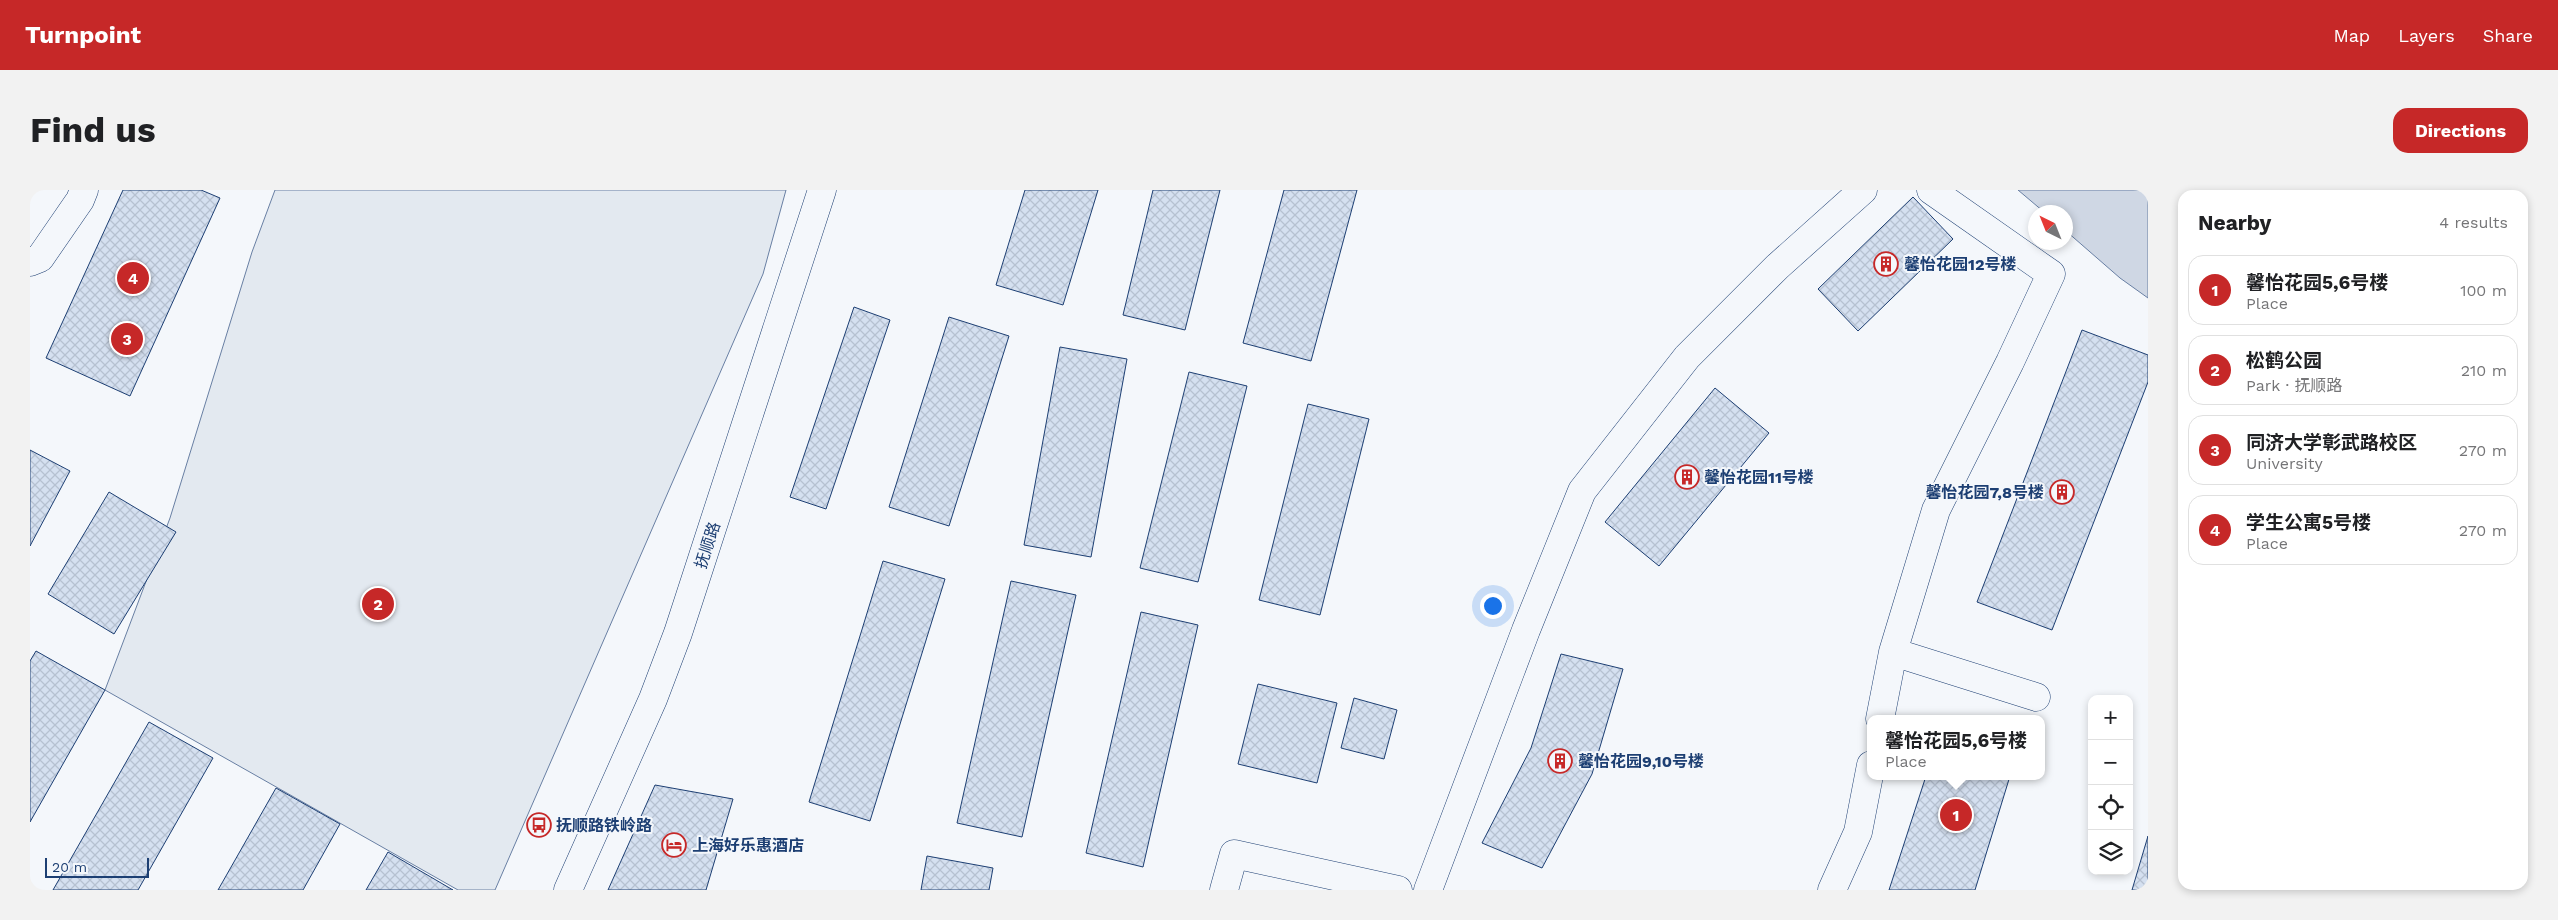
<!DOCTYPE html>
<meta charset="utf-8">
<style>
:root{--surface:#fff;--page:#f2f2f2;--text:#202124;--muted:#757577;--line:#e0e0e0;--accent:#c62828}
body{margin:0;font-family:"Work Sans","Noto Sans SC",sans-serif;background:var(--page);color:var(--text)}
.controls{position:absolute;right:15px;bottom:15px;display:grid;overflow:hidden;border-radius:10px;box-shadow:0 2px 8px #0003}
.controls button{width:45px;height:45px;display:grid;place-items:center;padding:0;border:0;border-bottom:1px solid var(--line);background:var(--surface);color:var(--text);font:25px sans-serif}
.compass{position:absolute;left:1998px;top:15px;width:45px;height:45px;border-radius:50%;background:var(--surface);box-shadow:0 2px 8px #0003;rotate:317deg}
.scale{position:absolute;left:15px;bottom:12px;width:104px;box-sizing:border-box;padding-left:5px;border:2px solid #1d3f73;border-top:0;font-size:14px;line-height:18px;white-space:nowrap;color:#1d3f73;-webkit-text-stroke:4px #f4f7fb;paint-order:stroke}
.you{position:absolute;left:1462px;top:415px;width:18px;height:18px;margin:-12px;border:4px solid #fff;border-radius:50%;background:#1a73e8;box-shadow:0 0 0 8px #1a73e833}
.badge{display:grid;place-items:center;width:32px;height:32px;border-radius:50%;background:var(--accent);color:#fff;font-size:16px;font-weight:700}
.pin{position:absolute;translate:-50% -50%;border:2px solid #fff;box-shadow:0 1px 5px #0006}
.popup{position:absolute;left:1837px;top:525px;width:178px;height:65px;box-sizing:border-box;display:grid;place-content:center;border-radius:10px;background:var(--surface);filter:drop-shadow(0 1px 4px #0005);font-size:16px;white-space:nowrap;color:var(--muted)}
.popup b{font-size:19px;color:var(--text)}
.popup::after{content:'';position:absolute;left:50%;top:100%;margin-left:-10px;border:10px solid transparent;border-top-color:var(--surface)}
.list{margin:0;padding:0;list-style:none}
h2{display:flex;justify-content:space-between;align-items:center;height:65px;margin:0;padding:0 20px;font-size:21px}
h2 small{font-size:16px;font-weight:400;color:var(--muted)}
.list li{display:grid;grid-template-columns:32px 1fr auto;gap:15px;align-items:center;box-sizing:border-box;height:70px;margin:0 10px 10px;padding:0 10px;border:1px solid var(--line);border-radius:15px}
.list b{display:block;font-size:19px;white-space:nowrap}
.list p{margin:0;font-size:16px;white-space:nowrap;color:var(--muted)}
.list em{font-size:16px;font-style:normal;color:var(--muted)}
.icon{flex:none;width:28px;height:28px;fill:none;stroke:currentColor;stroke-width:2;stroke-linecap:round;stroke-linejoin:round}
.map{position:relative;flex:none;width:2118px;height:700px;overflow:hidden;border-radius:15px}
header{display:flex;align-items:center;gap:30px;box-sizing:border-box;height:70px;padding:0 25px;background:var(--accent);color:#fff}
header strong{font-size:24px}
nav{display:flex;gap:28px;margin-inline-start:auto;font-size:18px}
.intro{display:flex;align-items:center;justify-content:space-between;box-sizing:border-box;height:120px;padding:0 30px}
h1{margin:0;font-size:35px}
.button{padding:12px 22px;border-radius:15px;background:var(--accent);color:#fff;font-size:18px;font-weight:700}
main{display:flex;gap:30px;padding:0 30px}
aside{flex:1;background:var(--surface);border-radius:15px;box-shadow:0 2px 8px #0003}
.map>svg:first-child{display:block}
.green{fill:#e3e9f0;stroke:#687fa3}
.water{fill:#cfd7e4;stroke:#687fa3}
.building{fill:url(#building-cross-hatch);stroke:#1d3f73}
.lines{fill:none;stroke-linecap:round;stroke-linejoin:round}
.minor-casing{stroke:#1d3f73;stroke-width:29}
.minor{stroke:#f4f7fb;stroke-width:28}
.labels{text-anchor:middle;stroke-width:4;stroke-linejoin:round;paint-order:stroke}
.poi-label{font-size:16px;font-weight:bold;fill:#1d3f73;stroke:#f4f7fb;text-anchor:start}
.street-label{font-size:16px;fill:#1d3f73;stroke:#f4f7fb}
</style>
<header>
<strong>Turnpoint</strong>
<nav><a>Map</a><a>Layers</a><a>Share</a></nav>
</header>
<div class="intro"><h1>Find us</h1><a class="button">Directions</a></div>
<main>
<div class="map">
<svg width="2118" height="700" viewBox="0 0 2118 700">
<defs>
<pattern id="building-cross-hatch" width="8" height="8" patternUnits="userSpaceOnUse" patternTransform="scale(1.25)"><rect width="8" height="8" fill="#d5e0f0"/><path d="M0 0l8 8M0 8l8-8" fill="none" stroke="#b6c1d1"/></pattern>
</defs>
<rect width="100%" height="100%" fill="#f4f7fb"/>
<path class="green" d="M245,0H756L733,84L465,700H428L75,500L140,328L222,62Z"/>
<path class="water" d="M1988,0H2118V108L2090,88L2036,41V22H2014Z"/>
<path class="building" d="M93,0H171L190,8L100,206L16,168Z
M995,0H1068L1033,115L966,95Z
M1123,0H1190L1155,140L1093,125Z
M1254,0H1327L1281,171L1213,153Z
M1883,7L1923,49L1828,141L1788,99Z
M824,117L860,130L796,319L760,307Z
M919,127L979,146L919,336L859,317Z
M2052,140L2118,165V192L2022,440L1947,412Z
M1030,157L1097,169L1061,367L994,355Z
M1159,182L1217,196L1168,392L1110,378Z
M1685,198L1739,243L1629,376L1575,332Z
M1278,214L1339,229L1290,425L1229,410Z
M0,260L40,281L0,356Z
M79,302L146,342L84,444L18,404Z
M853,371L915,389L840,631L779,612Z
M981,391L1046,405L992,647L927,633Z
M1111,422L1168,435L1113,677L1056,663Z
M6,461L75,500L0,632V471Z
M1531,464L1593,479L1562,584L1512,678L1452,653L1501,558Z
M1228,494L1307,513L1287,593L1208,574Z
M1324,508L1367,520L1354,569L1311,558Z
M119,532L183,568L108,700H23Z
M1896,586H1980L1945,700H1859Z
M625,595L703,609L676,700H578Z
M246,598L310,634L273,700H188Z
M2118,646V700H2102Z
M358,662L423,700H336Z
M897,666L963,678L959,700H891Z"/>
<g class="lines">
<g class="minor-casing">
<path id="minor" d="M0,72L10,68L50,10L54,0
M1863,462L2006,507
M1850,529L1863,462L1906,320L1980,172L2021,84L1901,0
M538,700L623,509L648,443L792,0
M1194,700L1204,664L1368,700
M1398,700L1496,440L1552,301L1657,167L1747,77L1833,0
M1802,700L1828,642L1841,575"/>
</g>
<use href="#minor" class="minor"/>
</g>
<defs>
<g id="building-ring" transform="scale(1.25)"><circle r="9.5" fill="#f4f7fb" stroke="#c62828" stroke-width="1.5"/><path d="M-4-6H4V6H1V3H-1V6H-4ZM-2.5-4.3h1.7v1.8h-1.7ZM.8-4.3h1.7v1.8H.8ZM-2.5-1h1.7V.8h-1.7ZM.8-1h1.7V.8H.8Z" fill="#c62828"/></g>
<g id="bus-ring" transform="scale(1.25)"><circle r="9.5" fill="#f4f7fb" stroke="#c62828" stroke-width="1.5"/><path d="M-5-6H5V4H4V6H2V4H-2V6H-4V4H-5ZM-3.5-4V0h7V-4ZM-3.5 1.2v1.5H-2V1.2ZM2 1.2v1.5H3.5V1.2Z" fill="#c62828"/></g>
<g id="hotel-ring" transform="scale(1.25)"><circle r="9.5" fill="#f4f7fb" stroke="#c62828" stroke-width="1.5"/><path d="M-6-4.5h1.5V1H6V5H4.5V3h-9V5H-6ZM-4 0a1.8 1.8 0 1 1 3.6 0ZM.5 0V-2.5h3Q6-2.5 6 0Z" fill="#c62828"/></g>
</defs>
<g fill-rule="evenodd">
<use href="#building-ring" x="1856" y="74"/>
<use href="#building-ring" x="1657" y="287"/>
<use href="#building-ring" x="2032" y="302"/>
<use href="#building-ring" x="1530" y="571"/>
<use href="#bus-ring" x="509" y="635"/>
<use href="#hotel-ring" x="644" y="655"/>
</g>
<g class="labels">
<g class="poi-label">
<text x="1874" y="80">馨怡花园12号楼</text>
<text x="1674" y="293">馨怡花园11号楼</text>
<text x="2014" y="308" text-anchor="end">馨怡花园7,8号楼</text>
<text x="1548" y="577">馨怡花园9,10号楼</text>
<text x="526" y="641">抚顺路铁岭路</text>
<text x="662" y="661">上海好乐惠酒店</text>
</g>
<g class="street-label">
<text transform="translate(677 355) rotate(-72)" y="6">抚顺路</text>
</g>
</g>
</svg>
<div class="controls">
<button>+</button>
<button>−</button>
<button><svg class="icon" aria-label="locate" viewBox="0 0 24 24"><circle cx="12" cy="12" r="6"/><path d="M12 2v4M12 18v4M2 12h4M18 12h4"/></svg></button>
<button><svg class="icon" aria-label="layers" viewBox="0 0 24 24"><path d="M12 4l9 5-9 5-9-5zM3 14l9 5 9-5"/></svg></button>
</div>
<svg class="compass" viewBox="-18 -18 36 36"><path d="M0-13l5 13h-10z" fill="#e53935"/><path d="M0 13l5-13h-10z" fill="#757577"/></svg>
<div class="scale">20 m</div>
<div class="you"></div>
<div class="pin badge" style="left:1926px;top:625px">1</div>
<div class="popup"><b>馨怡花园5,6号楼</b>Place</div>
<div class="pin badge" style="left:348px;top:414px">2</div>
<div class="pin badge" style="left:97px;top:149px">3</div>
<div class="pin badge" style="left:103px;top:88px">4</div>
</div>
<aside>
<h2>Nearby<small>4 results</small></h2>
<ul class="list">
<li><span class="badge">1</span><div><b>馨怡花园5,6号楼</b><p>Place</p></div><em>100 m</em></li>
<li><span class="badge">2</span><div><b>松鹤公园</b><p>Park · 抚顺路</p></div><em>210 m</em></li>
<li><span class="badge">3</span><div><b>同济大学彰武路校区</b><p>University</p></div><em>270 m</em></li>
<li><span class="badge">4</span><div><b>学生公寓5号楼</b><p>Place</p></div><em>270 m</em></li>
</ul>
</aside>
</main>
